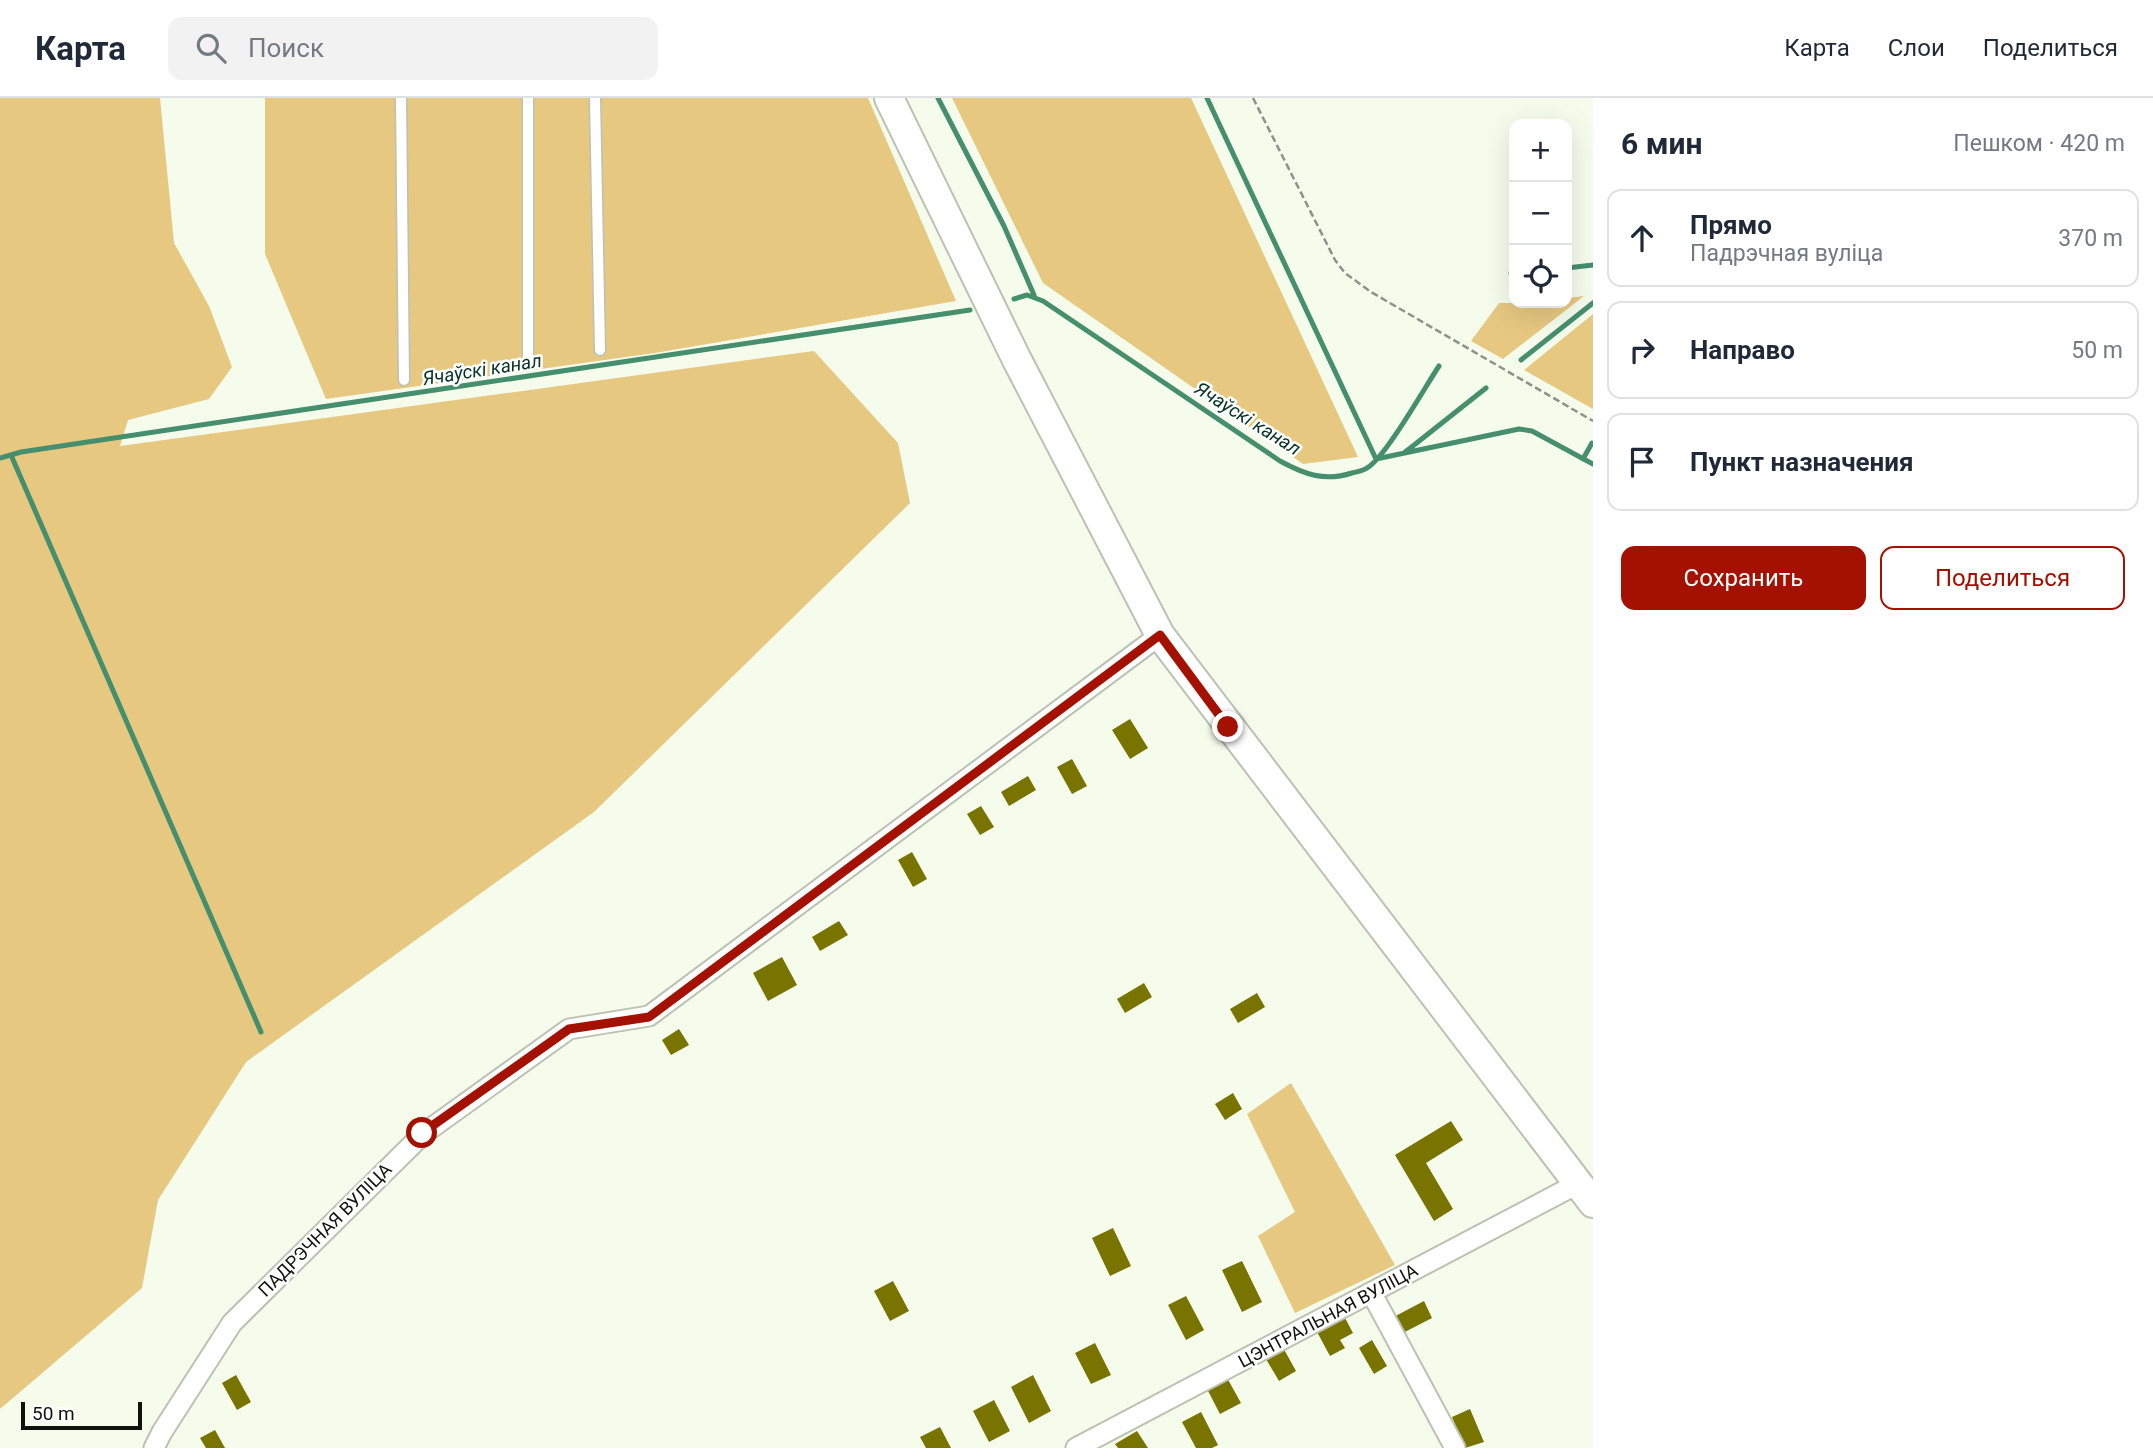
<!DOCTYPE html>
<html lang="ru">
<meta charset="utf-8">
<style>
:root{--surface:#fff;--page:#f2f2f3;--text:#1f2937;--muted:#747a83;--line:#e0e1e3;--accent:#a51101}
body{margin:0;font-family:Roboto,sans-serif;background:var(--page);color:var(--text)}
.controls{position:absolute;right:21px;top:21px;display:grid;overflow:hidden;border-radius:14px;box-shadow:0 7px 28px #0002}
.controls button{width:63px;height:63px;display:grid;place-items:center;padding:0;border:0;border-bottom:2px solid var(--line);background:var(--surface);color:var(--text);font:35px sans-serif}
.scale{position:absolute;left:21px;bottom:18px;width:121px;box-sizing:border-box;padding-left:7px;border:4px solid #10130d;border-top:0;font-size:19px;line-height:24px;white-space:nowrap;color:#10130d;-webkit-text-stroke:5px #fff;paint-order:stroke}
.stop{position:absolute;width:21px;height:21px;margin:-16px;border:5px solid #a51101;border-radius:50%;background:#fff}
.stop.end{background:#a51101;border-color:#fff;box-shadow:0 2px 7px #0008}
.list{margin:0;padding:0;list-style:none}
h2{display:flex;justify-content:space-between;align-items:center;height:91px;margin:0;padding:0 28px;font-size:30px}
h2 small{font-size:23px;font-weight:400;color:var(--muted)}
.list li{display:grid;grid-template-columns:46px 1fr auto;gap:21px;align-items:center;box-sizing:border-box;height:98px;margin:0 14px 14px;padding:0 14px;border:2px solid var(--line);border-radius:14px}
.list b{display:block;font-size:26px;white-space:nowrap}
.list p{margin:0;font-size:23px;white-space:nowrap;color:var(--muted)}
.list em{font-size:23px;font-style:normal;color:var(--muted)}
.actions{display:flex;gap:14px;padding:21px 28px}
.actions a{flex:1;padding:16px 0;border:2px solid var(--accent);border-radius:14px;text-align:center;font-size:24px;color:var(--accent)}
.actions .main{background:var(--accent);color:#fff}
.icon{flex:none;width:38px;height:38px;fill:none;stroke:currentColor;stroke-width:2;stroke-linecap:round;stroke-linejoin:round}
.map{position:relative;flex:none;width:1593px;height:1350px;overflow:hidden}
header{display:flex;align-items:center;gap:42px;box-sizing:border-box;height:98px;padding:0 35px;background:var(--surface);border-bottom:2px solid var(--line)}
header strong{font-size:33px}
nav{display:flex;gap:38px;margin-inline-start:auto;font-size:24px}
.search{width:490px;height:63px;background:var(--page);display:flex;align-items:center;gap:18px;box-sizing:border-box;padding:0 24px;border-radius:14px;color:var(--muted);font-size:26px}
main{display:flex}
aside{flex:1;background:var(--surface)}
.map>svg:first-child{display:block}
.green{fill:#e6c881}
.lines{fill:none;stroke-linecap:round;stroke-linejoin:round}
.stream{stroke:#458e6e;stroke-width:5}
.building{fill:#797300}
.service-casing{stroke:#bbc2b2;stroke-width:13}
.minor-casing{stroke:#bbc2b2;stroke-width:23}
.secondary-casing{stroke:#bbc2b2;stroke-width:32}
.path{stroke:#8c9286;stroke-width:2.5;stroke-dasharray:7 3.5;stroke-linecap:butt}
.service{stroke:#fff;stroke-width:10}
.minor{stroke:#fff;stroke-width:19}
.secondary{stroke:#fff;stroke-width:28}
.route{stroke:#a51101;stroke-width:9}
.labels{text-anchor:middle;stroke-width:5;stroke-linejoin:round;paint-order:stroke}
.street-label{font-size:18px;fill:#10130d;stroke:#fff}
.water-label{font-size:19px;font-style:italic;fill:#043423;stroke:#fff}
</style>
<header>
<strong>Карта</strong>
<div class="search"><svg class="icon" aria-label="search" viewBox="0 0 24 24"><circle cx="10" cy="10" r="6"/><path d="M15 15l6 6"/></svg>Поиск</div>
<nav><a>Карта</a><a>Слои</a><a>Поделиться</a></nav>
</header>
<main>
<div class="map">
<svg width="1593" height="1350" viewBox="0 0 1593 1350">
<rect width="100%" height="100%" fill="#f5fceb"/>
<path class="green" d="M0,0H160L174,145L209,208L232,269L209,301L128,322L120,348L814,253L898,345L910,405L594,714L246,964L158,1102L142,1190L0,1311Z
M265,0H868L956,203L655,255L326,301L265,156Z
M952,0H1191L1358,359L1303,366L1043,185Z
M1584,198L1503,261L1471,243L1499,205H1567V200Z
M1593,216V311L1524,272Z
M1291,985L1395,1167L1295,1215L1258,1138L1295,1114L1247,1016Z"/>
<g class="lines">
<path class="stream" d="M938,0L1004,128L1034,197
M1207,0L1376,361L1519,331L1532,333L1593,366
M1567,170L1593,167
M1511,175H1514
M1014,201L1027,197L1043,203L1280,363C1304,376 1324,384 1352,375C1356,374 1363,373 1367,370C1385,360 1425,289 1439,268
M1521,262L1593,205
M1404,355L1486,290
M11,357L261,934
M0,360L21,354L970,212
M1583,361L1592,345"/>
</g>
<path class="building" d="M1130,621L1148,650L1130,661L1112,632Z
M1072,661L1087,688L1072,696L1057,669Z
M1028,678L1036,692L1009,708L1001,694Z
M981,708L994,729L980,737L967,716Z
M912,754L927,781L913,789L898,762Z
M839,823L848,837L820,853L812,839Z
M782,859L797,887L768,903L753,875Z
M1144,885L1152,899L1125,915L1117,901Z
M1257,895L1265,909L1238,925L1230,911Z
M679,931L689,947L671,957L662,942Z
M1233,995L1242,1011L1225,1022L1215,1006Z
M1451,1023L1463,1042L1426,1065L1453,1111L1434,1123L1395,1057Z
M1113,1130L1131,1168L1110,1178L1092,1140Z
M1242,1163L1262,1204L1242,1214L1222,1172Z
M893,1183L909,1213L890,1223L874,1193Z
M1186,1198L1204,1232L1186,1242L1168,1207Z
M1424,1203L1432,1220L1397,1238L1388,1222Z
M1344,1218L1353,1235L1340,1242L1345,1250L1330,1258L1316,1232Z
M1372,1242L1387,1268L1374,1276L1359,1250Z
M1095,1245L1111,1277L1091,1286L1075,1255Z
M1281,1246L1296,1273L1279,1283L1263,1256Z
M236,1277L251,1304L237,1312L222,1285Z
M1033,1277L1051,1313L1029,1325L1011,1289Z
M1226,1278L1241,1305L1220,1316L1206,1289Z
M994,1302L1010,1333L989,1344L973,1313Z
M1470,1311L1484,1344L1465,1350L1452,1319Z
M1201,1314L1218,1347L1212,1350H1196L1182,1324Z
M940,1329L951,1350H926L920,1339Z
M215,1332L225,1350H206L200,1340Z
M1137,1333L1148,1350H1118L1115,1346Z"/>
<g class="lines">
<g class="service-casing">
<path id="service" d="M401,0L404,282
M528,0V263
M595,0L600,252"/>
</g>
<g class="minor-casing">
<path id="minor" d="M1372,1196L1455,1350
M154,1350L162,1334L232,1225L423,1036L569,931L649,918L1160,537
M1076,1350L1579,1085"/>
</g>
<g class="secondary-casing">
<path id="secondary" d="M889,0L1017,262L1160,537L1593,1105"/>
</g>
<path class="path" d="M1253,0L1335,162L1345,175L1371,194L1593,323"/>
<use href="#service" class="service"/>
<use href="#minor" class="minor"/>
<use href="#secondary" class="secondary"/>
</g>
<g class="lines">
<path class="route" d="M422,1035L569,931L649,919L1160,537L1228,629"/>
</g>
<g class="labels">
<g class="street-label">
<text transform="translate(325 1132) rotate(-45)" y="6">ПАДРЭЧНАЯ ВУЛІЦА</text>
<text transform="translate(1328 1218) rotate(-28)" y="6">ЦЭНТРАЛЬНАЯ ВУЛІЦА</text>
</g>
<g class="water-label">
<text transform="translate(482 271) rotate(-9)" y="7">Ячаўскі канал</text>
<text transform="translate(1248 320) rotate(32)" y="7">Ячаўскі канал</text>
</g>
</g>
</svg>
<div class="controls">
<button>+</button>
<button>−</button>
<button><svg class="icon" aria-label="locate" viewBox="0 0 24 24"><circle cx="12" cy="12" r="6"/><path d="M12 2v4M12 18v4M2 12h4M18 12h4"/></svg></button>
</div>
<div class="scale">50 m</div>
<div class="stop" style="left:422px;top:1035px"></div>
<div class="stop end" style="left:1228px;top:629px"></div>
</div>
<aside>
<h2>6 мин<small>Пешком · 420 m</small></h2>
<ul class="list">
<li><svg class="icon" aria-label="ahead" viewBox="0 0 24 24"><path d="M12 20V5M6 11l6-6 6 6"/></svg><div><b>Прямо</b><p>Падрэчная вуліца</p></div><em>370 m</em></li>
<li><svg class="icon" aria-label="right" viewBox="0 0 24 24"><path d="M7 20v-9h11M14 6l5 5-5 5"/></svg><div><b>Направо</b></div><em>50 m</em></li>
<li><svg class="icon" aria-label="arrive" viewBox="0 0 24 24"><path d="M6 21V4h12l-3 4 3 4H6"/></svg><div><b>Пункт назначения</b></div></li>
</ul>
<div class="actions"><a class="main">Сохранить</a><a>Поделиться</a></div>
</aside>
</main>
